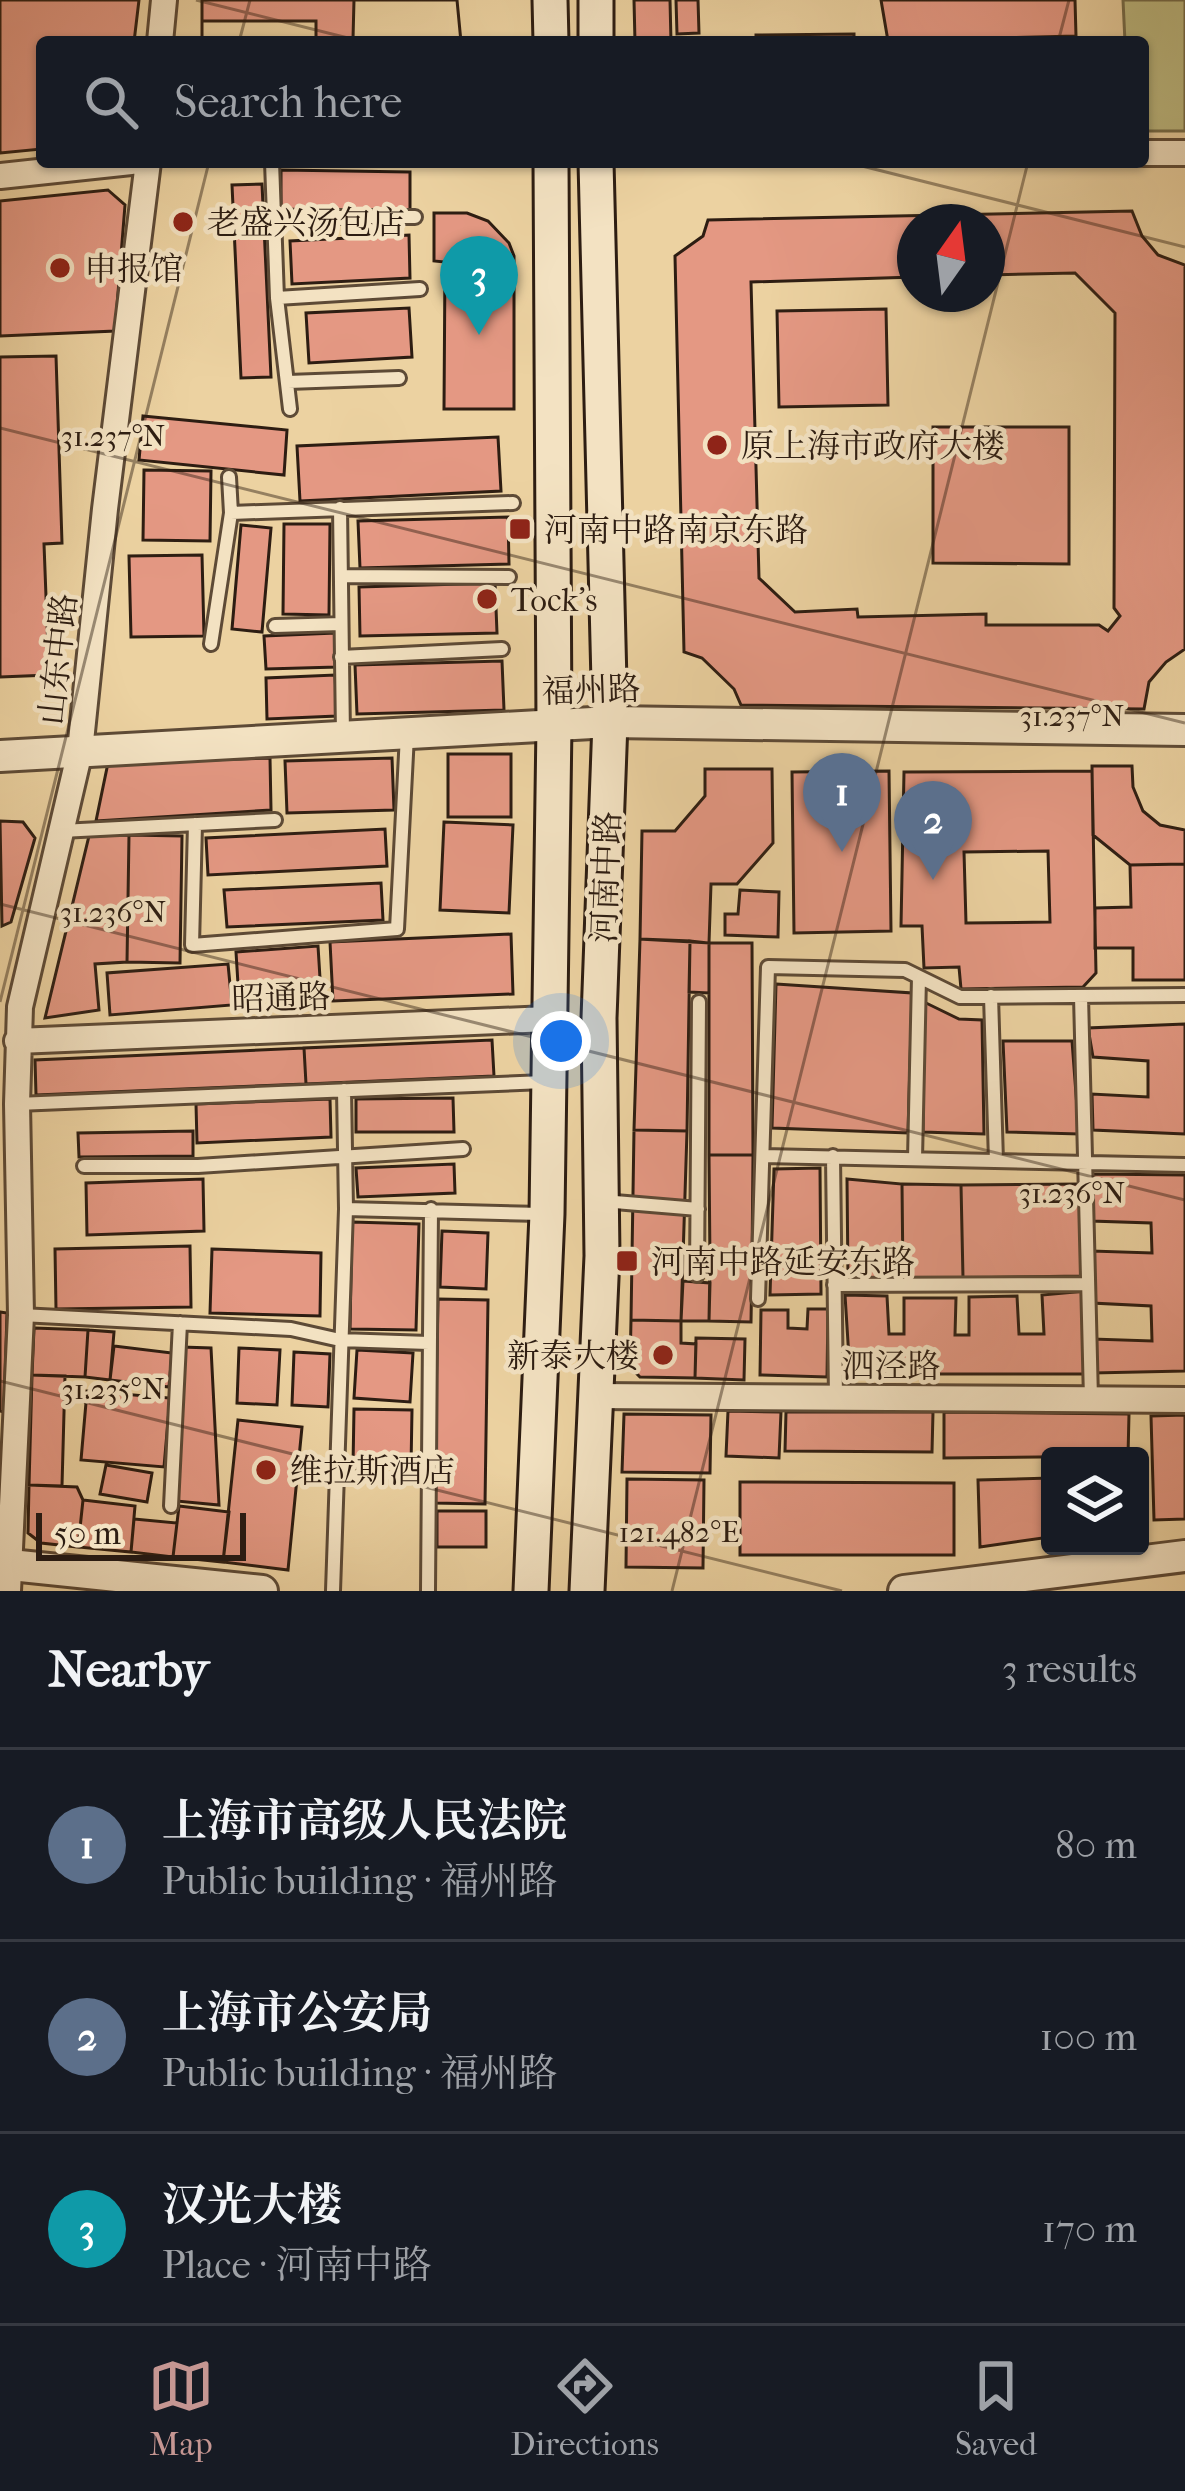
<!DOCTYPE html>
<meta charset="utf-8">
<style>
:root{--surface:#171b24;--page:#20242c;--text:#f1f3f6;--muted:#9ea1a6;--line:#363941;--accent:#c59692}
body{margin:0;font-family:"IM FELL French Canon","Noto Serif SC",serif;background:var(--page);color:var(--text)}
.controls{position:absolute;right:36px;bottom:36px;display:grid;overflow:hidden;border-radius:12px;box-shadow:0 3px 9px #0004}
.controls button{width:108px;height:108px;display:grid;place-items:center;padding:0;border:0;border-bottom:3px solid var(--line);background:var(--surface);color:var(--text);font:60px sans-serif}
.compass{position:absolute;left:897px;top:204px;width:108px;height:108px;border-radius:50%;background:var(--surface);box-shadow:0 3px 9px #0004;rotate:14deg}
.scale{position:absolute;left:36px;bottom:30px;width:210px;box-sizing:border-box;padding-left:12px;border:6px solid #2d1d12;border-top:0;font-size:33px;line-height:42px;white-space:nowrap;color:#2d1d12;-webkit-text-stroke:9px #f3e2c2;paint-order:stroke}
.you{position:absolute;left:561px;top:1041px;width:42px;height:42px;margin:-30px;border:9px solid #fff;border-radius:50%;background:#1a73e8;box-shadow:0 0 0 18px #1a73e833}
.badge{display:grid;place-items:center;width:78px;height:78px;border-radius:50%;background:var(--accent);color:#fff;font-size:39px;font-weight:700}
.pin{position:absolute;translate:-50% -99px;filter:drop-shadow(0 3px 6px #0008)}
.pin::after{content:'';position:absolute;top:63px;width:42px;height:36px;background:inherit;clip-path:polygon(0 0,100% 0,50% 100%)}
.list{margin:0;padding:0;list-style:none}
h2{display:flex;justify-content:space-between;align-items:center;height:156px;margin:0;padding:0 48px;font-size:51px}
h2 small{font-size:39px;font-weight:400;color:var(--muted)}
.list li{display:grid;grid-template-columns:78px 1fr auto;gap:36px;align-items:center;box-sizing:border-box;height:192px;padding:0 48px;border-top:3px solid var(--line)}
.list b{display:block;font-size:45px;white-space:nowrap}
.list p{margin:0;font-size:39px;white-space:nowrap;color:var(--muted)}
.list em{font-size:39px;font-style:normal;color:var(--muted)}
.icon{flex:none;width:66px;height:66px;fill:none;stroke:currentColor;stroke-width:2;stroke-linecap:round;stroke-linejoin:round}
.map{position:relative;flex:none;width:1185px;height:1591px;overflow:hidden}
.search{position:absolute;background:var(--surface);box-shadow:0 3px 9px #0004;left:36px;right:36px;top:36px;height:132px;display:flex;align-items:center;gap:30px;box-sizing:border-box;padding:0 42px;border-radius:12px;color:var(--muted);font-size:45px}
.sheet{height:732px;background:var(--surface)}
nav{display:flex;justify-content:space-around;align-items:center;box-sizing:border-box;height:168px;border-top:3px solid var(--line);background:var(--surface);font-size:33px;color:var(--muted)}
nav a{display:grid;justify-items:center;gap:6px}
nav .on{color:var(--accent)}
.map>svg:first-child{display:block}
.green{fill:#bdba81;stroke:#756c4a;stroke-width:3}
.building{fill:#e49883;stroke:#2d1d12;stroke-width:3;fill-rule:evenodd}
.lines{fill:none;stroke-linecap:round;stroke-linejoin:round}
.service-casing{stroke:#5d4a36;stroke-width:18}
.minor-casing{stroke:#5d4a36;stroke-width:30}
.tertiary-casing{stroke:#5d4a36;stroke-width:36}
.secondary-casing{stroke:#2d1d12;stroke-width:39}
.service{stroke:#f3e2c2;stroke-width:12}
.minor{stroke:#f3e2c2;stroke-width:24}
.tertiary{stroke:#f3e2c2;stroke-width:30}
.secondary{stroke:#f3e2c2;stroke-width:33}
.ticks{fill:none;stroke:#2d1d12;stroke-width:3;stroke-opacity:0.45}
.poi-dot{fill:#8f2418;stroke:#f3e2c2;stroke-width:4.5}
.labels{text-anchor:middle;stroke-width:9;stroke-linejoin:round;paint-order:stroke}
.poi-label{font-size:33px;fill:#2d1d12;stroke:#f3e2c2;text-anchor:start}
.street-label{font-size:33px;fill:#2d1d12;stroke:#f3e2c2}
.ticks-label{font-size:30px;text-anchor:middle;fill:#2d1d12;stroke:#f3e2c2;stroke-width:9;stroke-linejoin:round;paint-order:stroke}
</style>
<div class="map">
<svg width="1185" height="1591" viewBox="0 0 1185 1591">
<rect width="100%" height="100%" fill="#ecd2a1"/>
<filter id="stains"><feTurbulence type="fractalNoise" baseFrequency=".00167" numOctaves="4"/><feColorMatrix values="0 0 0 0 .2 0 0 0 0 .09 0 0 0 0 .02 0 0 0 .5 -.17"/></filter>
<radialGradient id="worn" r=".72"><stop offset=".6" stop-color="#630" stop-opacity="0"/><stop offset="1" stop-color="#630" stop-opacity=".3"/></radialGradient>
<path class="green" d="M1123,0H1185V131H1143V42H1125Z"/>
<path class="building" d="M0,0H139L134,42H42V149L0,153Z
M202,0H457L461,42H202Z
M354,0H457L461,42L353,39Z
M634,0H670L671,42H635Z
M676,0H698L699,33L677,34Z
M881,0H1075L1076,36L888,41Z
M202,21H316V42H202Z
M854,34V42H756V35Z
M281,170L410,172V211L281,209Z
M262,184L271,377L241,378L232,185Z
M108,190L125,205L115,331L0,336V201Z
M1132,211L1142,236L1158,255L1185,265V649L1166,662L1149,682L1144,709L741,705L734,689L702,658L684,652L675,256L703,236L708,220ZM915,222H987V275L1075,273L1115,313L1114,608L1120,616L1108,631L1099,625H986V614L858,617L857,609L795,612L759,578L751,282L915,277Z
M434,213H467L488,221L509,243L514,256V409H444L445,262L434,261Z
M409,235L410,278L292,284L290,241Z
M409,308L412,357L309,363L306,313Z
M886,309L888,405L779,407L777,311Z
M56,356L62,543L44,544L49,675L0,677V357Z
M143,416L287,430L284,475L139,460Z
M933,427H1069V564L933,563Z
M498,437L501,491L300,501L297,446Z
M144,470L211,471L210,541L143,540Z
M508,517L509,564L360,568L358,521Z
M284,524H330L329,615L283,614Z
M241,525L271,528L262,632L232,629Z
M202,555L204,636L131,637L129,556Z
M495,583L497,633L360,636L359,587Z
M336,633L337,667L266,669L264,636Z
M502,661L504,710L357,714L355,665Z
M335,675L337,716L267,719L266,678Z
M448,754H511V817H448Z
M270,758L271,810L96,821L108,763Z
M392,758L394,810L287,813L285,761Z
M1092,766H1132L1133,787L1143,811L1160,825L1185,830V864L1130,865L1093,835Z
M705,769H772L773,843L737,884H711L709,943L640,939L642,831H675L705,796Z
M889,771L891,931L794,933L792,772Z
M1092,771L1096,973L1083,987L961,989L959,967L924,968L922,926H901L904,772ZM1048,851L1050,922L966,923L964,852Z
M0,821L23,822L35,838L11,922L2,926Z
M444,822L513,825L509,913L440,910Z
M385,829L387,866L208,875L206,838Z
M129,835L182,836L180,963L127,962Z
M129,835L127,962L95,964L99,1010L45,1018L89,836Z
M1185,864V980H1133V948H1095V908L1131,907L1130,865Z
M381,883L383,920L227,927L224,890Z
M740,890L779,892L778,937L725,935V914H738Z
M511,934L513,994L333,1001L330,942Z
M640,939L690,941L687,1131L634,1130Z
M690,941L709,943V993L689,992Z
M709,943H752L753,1155H709Z
M318,946L321,994L239,1000L236,952Z
M228,964L232,1005L110,1015L107,973Z
M776,984L912,993L908,1133L772,1128Z
M924,1002L959,1019L982,1020L984,1134L923,1132Z
M1185,1024V1134L1093,1130L1092,1094L1148,1097V1061L1093,1057L1088,1028Z
M492,1040L494,1076L306,1084L304,1048Z
M1003,1041H1072L1079,1134L1007,1132Z
M304,1048L306,1084L36,1095L35,1060Z
M453,1098L454,1132H356V1099Z
M330,1099L331,1137L197,1143L196,1104Z
M634,1130L687,1131L681,1321L631,1320Z
M193,1131V1156L79,1157L78,1133Z
M709,1155H753L752,1264L710,1263Z
M454,1164L455,1193L358,1197L356,1168Z
M820,1168L821,1294L770,1295L774,1169Z
M1091,1174L1185,1175V1371L1093,1373V1339L1152,1341L1151,1306L1092,1303V1251L1152,1253L1151,1223L1091,1221Z
M203,1179L204,1231L87,1235L86,1183Z
M847,1179L902,1184L903,1278L848,1277Z
M902,1184L961,1185L963,1278H903Z
M1081,1184V1276L963,1278L961,1185Z
M352,1222L419,1224L416,1330L350,1329Z
M442,1231L488,1233L486,1289L440,1287Z
M190,1246L191,1307L56,1309L55,1249Z
M212,1249L321,1253L320,1316L210,1313Z
M710,1263L752,1264L751,1322L709,1321Z
M683,1281L710,1283L709,1321H681Z
M1086,1291V1374H850L845,1295L887,1296L889,1334H904V1298H956L955,1335H969V1297L1017,1296L1019,1334H1044L1042,1295Z
M438,1299L488,1300L485,1504L434,1503Z
M808,1309H828L827,1377L760,1375L761,1310H788V1328L807,1329Z
M0,1312L7,1313L4,1412L0,1411Z
M631,1320L681,1321V1343L696,1344L695,1378L640,1377L630,1367Z
M34,1328L88,1330L85,1377L32,1375Z
M88,1330L114,1332L110,1380L85,1377Z
M696,1338L745,1339L744,1380L695,1378Z
M114,1346L172,1353L169,1387L110,1380Z
M181,1347L211,1348L219,1505L176,1501Z
M239,1348L280,1350L277,1405L237,1403Z
M357,1350L413,1353L410,1402L354,1398Z
M294,1352L330,1354L328,1407L292,1405Z
M32,1375L65,1376L62,1486L29,1485Z
M87,1391L170,1398L164,1467L81,1460Z
M354,1409L412,1410L411,1467L353,1466Z
M728,1411L781,1412L779,1458L726,1456Z
M786,1412H933L932,1452L785,1451Z
M944,1412L1129,1414L1128,1456L944,1458Z
M624,1414L711,1415L710,1473L622,1472Z
M1185,1415V1519L1154,1520L1151,1416Z
M238,1420L302,1427L288,1570L223,1562Z
M106,1465L152,1473L147,1502L100,1494Z
M1050,1478V1537L980,1547L978,1480Z
M627,1479L704,1480L703,1568L626,1567Z
M740,1482L954,1483V1555H740Z
M29,1485L77,1487L83,1500L78,1547L41,1543L28,1533Z
M83,1500L135,1506L131,1552L78,1547Z
M179,1506L229,1512L223,1562L173,1557Z
M437,1511H486V1547H437Z
M134,1519L177,1523L173,1557L131,1552Z"/>
<g class="lines">
<g class="service-casing">
<path id="service" d="M272,162L277,298L290,409
M274,217H415
M277,298L420,289
M288,382L399,378
M340,508L343,735
M231,513L513,503
M341,576L509,577
M275,626L341,624
M211,644L231,513L229,477
M341,657L502,649
M195,824L192,945L397,929L407,735
M61,831L275,820
M991,996L996,1161
M1081,996L1091,1399
M17,1104L544,1082
M763,1156L1185,1165
M833,1156L836,1398
M915,1159L919,977
M84,1166H198L463,1149
M603,1201L698,1209
M346,1209L542,1214
M697,1275L699,1002
M834,1285L1088,1284
M758,1299L768,967L905,970L960,997L1185,995
M21,1315L291,1329L340,1340L429,1343
M171,1506L180,1323
M333,1591L346,1209L344,1090
M428,1591L431,1209"/>
</g>
<g class="minor-casing">
<path id="minor" d="M160,42L164,0
M1143,153H1185
M0,176L131,162
M17,1041L548,1019
M596,1396L1185,1400
M8,1591L21,1315L17,1104L20,1007L80,751L105,509L148,162"/>
</g>
<g class="tertiary-casing">
<path id="tertiary" d="M0,756L610,722L1185,730
M0,1564L262,1591
M904,1591L1185,1556"/>
</g>
<g class="secondary-casing">
<path id="secondary" d="M550,0L551,42
M596,0V42
M531,1591L547,1214L554,725L551,162
M587,1591L602,1256L599,1018L610,722L596,162"/>
</g>
<use href="#service" class="service"/>
<use href="#minor" class="minor"/>
<use href="#tertiary" class="tertiary"/>
<use href="#secondary" class="secondary"/>
</g>
<path class="ticks" d="M196,0L364,42M239,42L250,0M1058,42L1069,0M846,162L1185,247M0,428L1185,723M0,904L1185,1200M0,1002L209,162M0,1381L842,1591M672,1591L1028,162"/>
<g class="poi-dot">
<circle cx="183" cy="222" r="12"/>
<circle cx="60" cy="268" r="12"/>
<circle cx="717" cy="445" r="12"/>
<rect x="508" y="517" width="24" height="24" rx="6"/>
<circle cx="487" cy="599" r="12"/>
<rect x="615" y="1249" width="24" height="24" rx="6"/>
<circle cx="663" cy="1355" r="12"/>
<circle cx="266" cy="1470" r="12"/>
</g>
<g class="labels">
<g class="poi-label">
<text x="207" y="234">老盛兴汤包店</text>
<text x="84" y="280">申报馆</text>
<text x="741" y="457">原上海市政府大楼</text>
<text x="544" y="541">河南中路南京东路</text>
<text x="511" y="611">Tock's</text>
<text x="651" y="1273">河南中路延安东路</text>
<text x="639" y="1367" text-anchor="end">新泰大楼</text>
<text x="290" y="1482">维拉斯酒店</text>
</g>
<g class="street-label">
<text transform="translate(57 659) rotate(-84)" y="12">山东中路</text>
<text transform="translate(591 689) rotate(-2)" y="12">福州路</text>
<text transform="translate(605 877) rotate(-88)" y="12">河南中路</text>
<text transform="translate(281 997) rotate(-2)" y="12">昭通路</text>
<text x="891" y="1377">泗泾路</text>
</g>
</g>
<g class="ticks-label">
<text x="113" y="446">31.237°N</text>
<text x="1072" y="726">31.237°N</text>
<text x="113" y="922">31.236°N</text>
<text x="1072" y="1203">31.236°N</text>
<text x="113" y="1399">31.235°N</text>
<text x="679" y="1542">121.482°E</text>
</g>
<rect width="100%" height="100%" filter="url(#stains)"/>
<rect width="100%" height="100%" fill="url(#worn)"/>
</svg>
<div class="controls">
<button><svg class="icon" aria-label="layers" viewBox="0 0 24 24"><path d="M12 4l9 5-9 5-9-5zM3 14l9 5 9-5"/></svg></button>
</div>
<svg class="compass" viewBox="-18 -18 36 36"><path d="M0-13l5 13h-10z" fill="#e53935"/><path d="M0 13l5-13h-10z" fill="#9ea1a6"/></svg>
<div class="scale">50 m</div>
<div class="you"></div>
<div class="pin badge" style="left:842px;top:852px;background:#5c6f8a">1</div>
<div class="pin badge" style="left:933px;top:880px;background:#5c6f8a">2</div>
<div class="pin badge" style="left:479px;top:335px;background:#0f9aa8">3</div>
<div class="search"><svg class="icon" aria-label="search" viewBox="0 0 24 24"><circle cx="10" cy="10" r="6"/><path d="M15 15l6 6"/></svg>Search here</div>
</div>
<section class="sheet">
<h2>Nearby<small>3 results</small></h2>
<ul class="list">
<li><span class="badge" style="background:#5c6f8a">1</span><div><b>上海市高级人民法院</b><p>Public building · 福州路</p></div><em>80 m</em></li>
<li><span class="badge" style="background:#5c6f8a">2</span><div><b>上海市公安局</b><p>Public building · 福州路</p></div><em>100 m</em></li>
<li><span class="badge" style="background:#0f9aa8">3</span><div><b>汉光大楼</b><p>Place · 河南中路</p></div><em>170 m</em></li>
</ul>
</section>
<nav>
<a class="on"><svg class="icon" aria-label="map" viewBox="0 0 24 24"><path d="M3 6l6-2 6 2 6-2v14l-6 2-6-2-6 2zM9 4v14M15 6v14"/></svg>Map</a>
<a><svg class="icon" aria-label="directions" viewBox="0 0 24 24"><path d="M12 3l9 9-9 9-9-9zM9 14v-3h6M13 9l2 2-2 2"/></svg>Directions</a>
<a><svg class="icon" aria-label="saved" viewBox="0 0 24 24"><path d="M7 4h10v16l-5-4-5 4z"/></svg>Saved</a>
</nav>
